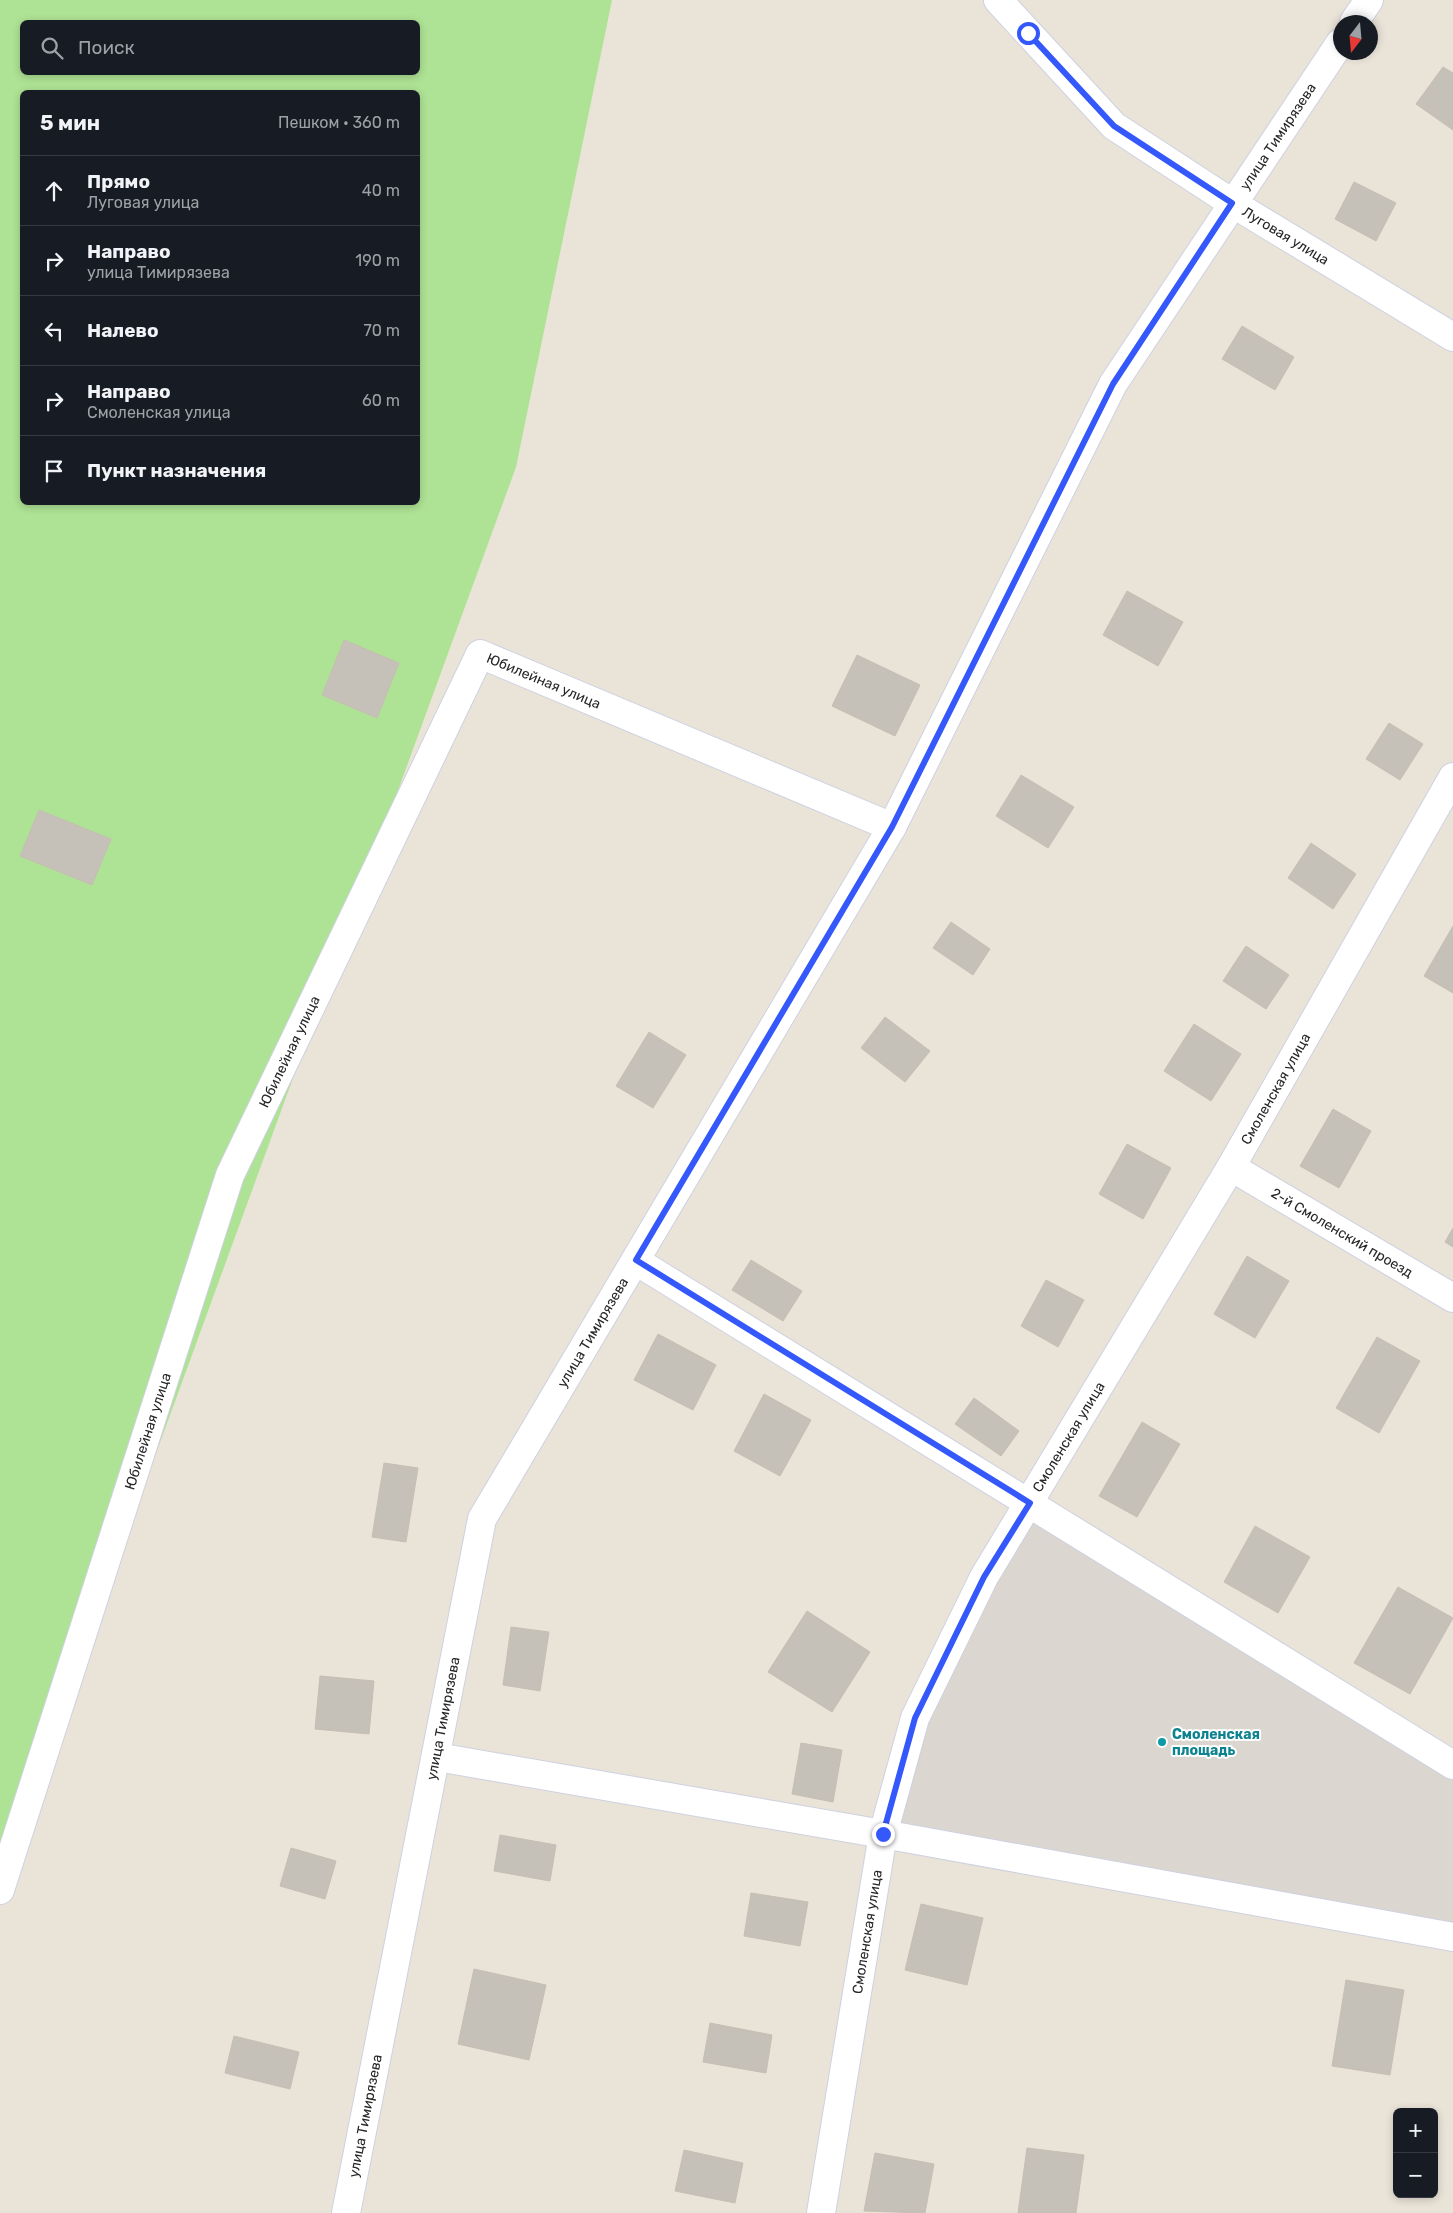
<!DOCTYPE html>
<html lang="ru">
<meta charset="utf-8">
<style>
:root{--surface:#171b24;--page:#242831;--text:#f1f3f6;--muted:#9ea1a6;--line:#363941}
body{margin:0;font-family:Rubik,sans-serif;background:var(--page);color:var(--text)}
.controls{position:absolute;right:15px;bottom:15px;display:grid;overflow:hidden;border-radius:8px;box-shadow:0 2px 8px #0003}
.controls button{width:45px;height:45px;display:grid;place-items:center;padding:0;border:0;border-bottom:1px solid var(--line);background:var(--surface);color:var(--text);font:25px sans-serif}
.compass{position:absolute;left:1333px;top:15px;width:45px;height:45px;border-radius:50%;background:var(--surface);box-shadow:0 2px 8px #0003;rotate:196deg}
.stop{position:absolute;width:15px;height:15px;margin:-11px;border:4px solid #3558fb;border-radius:50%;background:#fff}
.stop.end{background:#3558fb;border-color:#fff;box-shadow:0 1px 5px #0008}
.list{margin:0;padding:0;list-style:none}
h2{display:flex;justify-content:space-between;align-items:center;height:65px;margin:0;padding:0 20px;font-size:21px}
h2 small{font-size:16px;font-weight:400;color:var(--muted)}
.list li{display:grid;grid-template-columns:32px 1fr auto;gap:15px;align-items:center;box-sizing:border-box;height:70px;padding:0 20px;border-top:1px solid var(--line)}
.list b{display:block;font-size:19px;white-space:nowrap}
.list p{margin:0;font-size:16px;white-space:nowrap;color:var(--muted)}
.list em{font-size:16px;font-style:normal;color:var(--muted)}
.icon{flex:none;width:28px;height:28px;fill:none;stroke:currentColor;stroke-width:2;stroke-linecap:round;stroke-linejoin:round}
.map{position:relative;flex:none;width:1453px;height:2213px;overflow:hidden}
.search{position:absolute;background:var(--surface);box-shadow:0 2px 8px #0003;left:20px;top:20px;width:400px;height:55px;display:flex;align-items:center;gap:12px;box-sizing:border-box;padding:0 18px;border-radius:8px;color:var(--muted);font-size:19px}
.panel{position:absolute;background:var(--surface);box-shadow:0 2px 8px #0003;left:20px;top:90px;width:400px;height:415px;border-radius:8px}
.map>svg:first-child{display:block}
.green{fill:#aee294;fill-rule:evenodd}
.plaza{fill:#dbd6cf}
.building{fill:#c5c0b8;stroke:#c5bfb2}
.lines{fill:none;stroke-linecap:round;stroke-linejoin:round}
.minor-casing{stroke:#ced1e1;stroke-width:30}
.minor{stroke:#fff;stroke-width:28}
.route{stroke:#3558fb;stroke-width:6}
.culture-dot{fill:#0f9aa8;stroke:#fff;stroke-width:2}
.labels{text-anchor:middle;stroke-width:4;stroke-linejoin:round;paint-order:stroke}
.street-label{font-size:14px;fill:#272727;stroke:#fff}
.culture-label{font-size:14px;font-weight:bold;fill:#0d838f;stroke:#fff;text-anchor:start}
</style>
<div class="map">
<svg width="1453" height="2213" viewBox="0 0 1453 2213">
<rect width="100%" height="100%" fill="#eae3d8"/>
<path class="green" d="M0,0H612L516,467L0,1881ZM22,22H418V72H22ZM22,92H418V502H22Z"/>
<path class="plaza" d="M1030,1503L1453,1765V1937L883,1834L915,1718Z"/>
<path class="building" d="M1443,67L1453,73V130L1416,104Z
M1354,182L1396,203L1376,241L1335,219Z
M1242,326L1294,357L1275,390L1222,359Z
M1127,591L1183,622L1158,666L1103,635Z
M344,640L399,663L377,718L322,695Z
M857,655L920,685L895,736L832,706Z
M1389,723L1423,744L1400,780L1366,759Z
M1021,775L1074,807L1048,848L996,816Z
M39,810L111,839L92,885L20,856Z
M1311,843L1356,874L1333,909L1288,878Z
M951,922L990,949L973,975L933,948Z
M1453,926V993L1424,976Z
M1246,946L1289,975L1266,1009L1223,981Z
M885,1017L930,1051L905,1082L861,1048Z
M1194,1024L1241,1054L1211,1101L1164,1071Z
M649,1032L686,1055L653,1108L616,1086Z
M1333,1109L1371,1131L1339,1188L1300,1166Z
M1127,1144L1171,1168L1143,1219L1099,1194Z
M1453,1228V1247L1445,1242Z
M1247,1256L1289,1281L1255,1338L1214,1314Z
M751,1260L802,1291L783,1321L732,1290Z
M1046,1280L1084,1300L1058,1347L1021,1326Z
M658,1334L716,1365L693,1410L634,1380Z
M1377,1337L1420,1361L1379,1433L1336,1408Z
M764,1394L811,1420L780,1476L734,1451Z
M974,1398L1019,1431L1001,1456L955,1424Z
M1142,1422L1180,1444L1137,1517L1099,1496Z
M384,1463L418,1468L406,1542L372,1537Z
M1255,1526L1310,1557L1278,1613L1224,1582Z
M1398,1587L1453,1618L1410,1694L1354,1663Z
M807,1611L870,1652L832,1712L768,1672Z
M511,1627L549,1632L540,1691L503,1685Z
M320,1676L374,1681L369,1734L315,1729Z
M801,1743L842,1750L833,1802L792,1794Z
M500,1835L556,1845L550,1881L494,1871Z
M291,1848L336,1861L325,1899L280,1886Z
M751,1893L808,1902L800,1946L744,1936Z
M921,1904L983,1918L967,1985L905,1970Z
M474,1969L546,1985L529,2060L458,2044Z
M1346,1980L1404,1990L1390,2075L1332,2066Z
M710,2023L772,2035L766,2073L703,2062Z
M234,2036L299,2052L290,2089L225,2073Z
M1027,2148L1084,2155L1076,2213H1018Z
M684,2150L743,2163L735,2203L675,2191Z
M875,2153L934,2164L925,2213L864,2211Z"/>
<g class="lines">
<g class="minor-casing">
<g id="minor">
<path id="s1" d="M998,0L1114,126L1232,203L1453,337"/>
<path d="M1354,22L1369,0"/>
<path id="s2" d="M1231,1167L1453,1298"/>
<path d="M636,1261L1453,1765"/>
<path d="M437,1757L883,1834L1453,1937"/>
<path id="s3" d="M0,1890L230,1175L480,654L892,827"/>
<path id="s4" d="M346,2213L482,1519L892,827L1113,384L1340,43"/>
<path id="s5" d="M821,2213L883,1834L915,1718L984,1577L1231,1167L1453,777"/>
</g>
</g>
<use href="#minor" class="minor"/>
</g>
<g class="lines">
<path class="route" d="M883,1834L915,1718L984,1577L1030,1503L636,1260L892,827L1113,384L1232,203L1114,126L1028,33"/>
</g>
<circle class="culture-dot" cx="1162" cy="1742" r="5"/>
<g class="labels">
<g class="street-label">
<text dy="5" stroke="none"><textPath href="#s4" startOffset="2304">улица Тимирязева</textPath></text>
<text dy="5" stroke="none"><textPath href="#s1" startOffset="375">Луговая улица</textPath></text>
<text dy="5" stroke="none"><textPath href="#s3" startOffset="1398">Юбилейная улица</textPath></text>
<text dy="5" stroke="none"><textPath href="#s3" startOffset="888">Юбилейная улица</textPath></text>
<text dy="5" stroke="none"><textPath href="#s5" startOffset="1230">Смоленская улица</textPath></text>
<text dy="5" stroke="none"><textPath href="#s2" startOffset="129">2-й Смоленский проезд</textPath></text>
<text dy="5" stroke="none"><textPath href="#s4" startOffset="924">улица Тимирязева</textPath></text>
<text dy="5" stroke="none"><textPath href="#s3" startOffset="482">Юбилейная улица</textPath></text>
<text dy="5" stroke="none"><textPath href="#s5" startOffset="825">Смоленская улица</textPath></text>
<text dy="5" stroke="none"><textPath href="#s4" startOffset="504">улица Тимирязева</textPath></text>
<text dy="5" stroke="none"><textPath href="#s5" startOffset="285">Смоленская улица</textPath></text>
<text dy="5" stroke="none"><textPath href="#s4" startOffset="99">улица Тимирязева</textPath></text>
</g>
<g class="culture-label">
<text x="1172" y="1739">Смоленская<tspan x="1172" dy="16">площадь</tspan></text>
</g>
</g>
</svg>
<div class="controls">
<button>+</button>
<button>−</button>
</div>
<svg class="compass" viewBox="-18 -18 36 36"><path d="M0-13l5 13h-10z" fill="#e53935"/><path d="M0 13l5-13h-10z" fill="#9ea1a6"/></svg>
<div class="stop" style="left:1028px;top:33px"></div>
<div class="stop end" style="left:883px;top:1834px"></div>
<div class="search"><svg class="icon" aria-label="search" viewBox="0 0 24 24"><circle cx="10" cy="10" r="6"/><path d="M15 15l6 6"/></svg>Поиск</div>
<section class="panel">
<h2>5 мин<small>Пешком · 360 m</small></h2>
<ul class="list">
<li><svg class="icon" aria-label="ahead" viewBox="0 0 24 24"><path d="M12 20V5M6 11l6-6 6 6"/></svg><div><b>Прямо</b><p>Луговая улица</p></div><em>40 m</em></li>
<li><svg class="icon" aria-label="right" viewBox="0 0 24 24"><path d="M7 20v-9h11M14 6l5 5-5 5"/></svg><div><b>Направо</b><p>улица Тимирязева</p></div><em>190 m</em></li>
<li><svg class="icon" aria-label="left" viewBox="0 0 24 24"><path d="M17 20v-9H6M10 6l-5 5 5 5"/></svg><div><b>Налево</b></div><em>70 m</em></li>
<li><svg class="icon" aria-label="right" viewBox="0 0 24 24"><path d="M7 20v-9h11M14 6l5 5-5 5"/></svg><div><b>Направо</b><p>Смоленская улица</p></div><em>60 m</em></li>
<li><svg class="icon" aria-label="arrive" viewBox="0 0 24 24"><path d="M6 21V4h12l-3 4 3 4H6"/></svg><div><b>Пункт назначения</b></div></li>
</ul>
</section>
</div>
